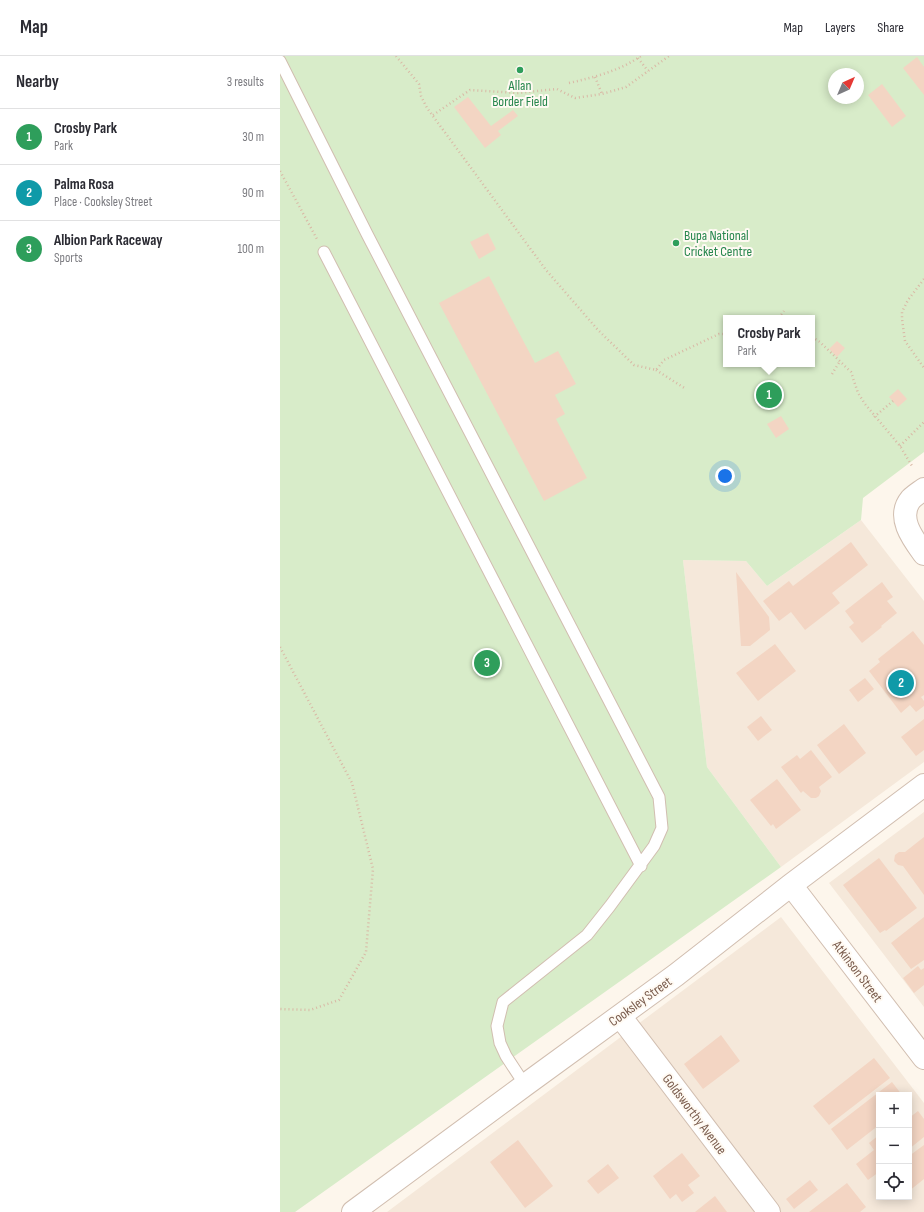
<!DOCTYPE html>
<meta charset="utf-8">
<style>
:root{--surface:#fff;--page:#f7f7f7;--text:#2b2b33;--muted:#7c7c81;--line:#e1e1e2;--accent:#b45309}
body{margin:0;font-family:"Sofia Sans Condensed",sans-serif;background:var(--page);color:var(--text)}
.controls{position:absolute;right:12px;bottom:12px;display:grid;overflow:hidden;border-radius:0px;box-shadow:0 2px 10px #0003}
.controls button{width:36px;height:36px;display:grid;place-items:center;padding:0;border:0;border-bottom:1px solid var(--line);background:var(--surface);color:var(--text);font:20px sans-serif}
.compass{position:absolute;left:548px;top:12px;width:36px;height:36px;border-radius:50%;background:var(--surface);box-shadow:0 2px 10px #0003;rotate:44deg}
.you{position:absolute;left:445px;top:420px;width:14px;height:14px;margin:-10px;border:3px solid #fff;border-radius:50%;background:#1a73e8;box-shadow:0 0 0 6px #1a73e833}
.badge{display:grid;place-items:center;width:26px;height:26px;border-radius:50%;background:var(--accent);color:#fff;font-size:13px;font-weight:700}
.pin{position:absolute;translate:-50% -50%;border:2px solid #fff;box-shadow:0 1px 4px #0006}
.popup{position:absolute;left:443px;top:259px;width:92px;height:52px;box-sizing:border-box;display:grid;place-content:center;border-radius:0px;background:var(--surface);filter:drop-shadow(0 1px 3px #0005);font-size:13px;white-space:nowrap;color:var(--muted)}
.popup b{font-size:15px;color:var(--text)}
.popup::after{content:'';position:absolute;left:50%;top:100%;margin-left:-8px;border:8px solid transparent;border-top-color:var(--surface)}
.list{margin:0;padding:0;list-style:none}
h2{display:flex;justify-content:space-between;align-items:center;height:52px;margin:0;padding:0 16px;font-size:17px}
h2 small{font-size:13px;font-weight:400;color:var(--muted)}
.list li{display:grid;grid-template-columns:26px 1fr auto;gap:12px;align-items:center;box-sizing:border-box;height:56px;padding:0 16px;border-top:1px solid var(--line)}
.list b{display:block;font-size:15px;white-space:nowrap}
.list p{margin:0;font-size:13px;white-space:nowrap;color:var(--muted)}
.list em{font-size:13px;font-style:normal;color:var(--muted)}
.icon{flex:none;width:22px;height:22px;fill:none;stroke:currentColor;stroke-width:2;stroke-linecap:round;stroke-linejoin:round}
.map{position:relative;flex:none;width:644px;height:1156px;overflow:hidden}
header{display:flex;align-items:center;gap:24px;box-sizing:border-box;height:56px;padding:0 20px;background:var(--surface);border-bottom:1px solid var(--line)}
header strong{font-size:19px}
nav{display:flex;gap:22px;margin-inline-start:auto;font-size:14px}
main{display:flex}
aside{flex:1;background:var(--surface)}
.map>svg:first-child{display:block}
.residential{fill:#f5e8da;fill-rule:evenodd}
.green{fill:#d8ecc9;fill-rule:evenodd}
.building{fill:#f3d5c3}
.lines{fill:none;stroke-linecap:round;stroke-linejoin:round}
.service-casing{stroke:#d1beb0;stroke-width:13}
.minor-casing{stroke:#d1beb0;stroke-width:24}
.path{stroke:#d9b8a5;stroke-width:2.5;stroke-dasharray:1 3;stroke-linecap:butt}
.service{stroke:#fff;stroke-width:11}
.minor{stroke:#fff;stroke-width:22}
.leisure-dot{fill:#2e9e5b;stroke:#fffaf3;stroke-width:1.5}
.labels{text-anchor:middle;stroke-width:4;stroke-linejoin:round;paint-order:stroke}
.leisure-label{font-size:14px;fill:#27864d;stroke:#fffaf3}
.street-label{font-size:14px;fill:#7a5c4d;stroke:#fffaf3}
</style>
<header>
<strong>Map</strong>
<nav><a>Map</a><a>Layers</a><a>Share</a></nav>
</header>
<main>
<aside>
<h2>Nearby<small>3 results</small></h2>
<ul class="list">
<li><span class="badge" style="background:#2e9e5b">1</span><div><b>Crosby Park</b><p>Park</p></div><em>30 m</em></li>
<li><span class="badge" style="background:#0f9aa8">2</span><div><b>Palma Rosa</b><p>Place · Cooksley Street</p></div><em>90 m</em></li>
<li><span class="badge" style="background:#2e9e5b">3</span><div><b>Albion Park Raceway</b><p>Sports</p></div><em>100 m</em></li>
</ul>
</aside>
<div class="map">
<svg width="644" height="1156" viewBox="0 0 644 1156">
<rect width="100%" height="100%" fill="#fdf6ec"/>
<path class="residential" d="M581,464L644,545V706L501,811L427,711L403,504L466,505L487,530Z
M644,756V951L549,827Z
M501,861L644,1047V1156H107ZM599,1039H629V1141H599Z"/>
<path class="green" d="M0,0H644V396L583,442L581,464L487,530L466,505L403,504L427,711L501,811L15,1156H0ZM554,18H578V42H554ZM446,262H532V308H446Z"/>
<path class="building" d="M637,1L644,11V39L623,12Z
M602,28L626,60L612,71L588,39Z
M188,41L211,70L233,54L238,60L218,75L221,79L205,92L174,51Z
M208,177L216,193L199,203L190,186Z
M209,220L255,307L278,295L296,328L275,339L285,358L276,363L307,422L264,445L159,247Z
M557,285L565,292L557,301L549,293Z
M618,333L627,343L618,351L609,341Z
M501,360L509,373L496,382L487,368Z
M571,486L588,509L552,537L560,547L525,574L511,556L499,565L483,545L509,525L513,530Z
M456,516L489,561L490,574L470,590H461Z
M602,526L613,541L607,545L617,557L601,570L602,571L582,587L569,571L574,567L565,555Z
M633,575L644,589V639L641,641L644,645V650L636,656L630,649L621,657L589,615L600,606L598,603Z
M495,588L516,615L478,645L456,617Z
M585,622L594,633L578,646L569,634Z
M481,660L492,674L478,685L467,671Z
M644,663V694L636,700L621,681Z
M564,668L586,697L559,718L537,689Z
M531,694L552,721L539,731L541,735L539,740L536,742H531L523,735L521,737L501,711L517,699L520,703Z
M497,723L521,754L496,773L493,768L491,770L470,744Z
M644,781V839L623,810L618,809L614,805L615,799L619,796H625Z
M599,802L637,852L606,875L605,874L600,877L563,829Z
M644,861V904L631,913L611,887Z
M638,910L641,914L644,912V929L634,937L623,922Z
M441,979L460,1005L423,1033L404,1008Z
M594,1002L610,1022L549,1069L533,1050Z
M612,1026L622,1039H599V1069L567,1094L551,1073Z
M638,1055L644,1063V1081L629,1093V1062Z
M599,1079V1116L588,1124L576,1108L594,1094L589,1087Z
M238,1084L273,1130L245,1152L210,1106Z
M644,1089V1123L629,1135V1100Z
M402,1097L420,1120L408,1129L414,1137L402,1146L396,1138L390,1143L373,1120Z
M328,1108L339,1122L318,1138L307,1125Z
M530,1124L538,1134L514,1153L506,1143Z
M567,1127L586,1151L580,1156H529Z
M435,1140L447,1156H415Z"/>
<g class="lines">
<g class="service-casing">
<path id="service" d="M0,5L87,178L379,741L382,772L374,790L330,850L307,879L223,946L217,970L220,987L226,1000L245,1029
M44,196L361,810"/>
</g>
<g class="minor-casing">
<path id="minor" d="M644,433C640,436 635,439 631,443C616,461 633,483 644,498
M511,829L644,1002
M340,960L489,1156
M73,1156L245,1029L396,919L511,829L644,729"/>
</g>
<path class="path" d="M116,0L139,28L141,40L147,52L266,214L318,274L354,309L376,314L384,304L439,278H446
M358,2L368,15
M315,21L322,38
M289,27C315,21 339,15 361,0
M153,59L190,34L238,37L277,33L295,42L322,38L346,31L389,0
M0,115L37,183
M644,223L628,244L622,256V263L625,285L644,312
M499,262L504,255
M532,281L540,286L571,316L578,337L585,348L620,390L632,410
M376,314L406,333
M552,318L560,305
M594,361L613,345
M620,390L644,366
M0,591L72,727L93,813L86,896L59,944L30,954L0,953"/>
<use href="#service" class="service"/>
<use href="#minor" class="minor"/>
</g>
<g class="leisure-dot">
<circle cx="240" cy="14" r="4"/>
<circle cx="396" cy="187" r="4"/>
</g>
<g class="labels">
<g class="leisure-label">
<text x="240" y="34">Allan<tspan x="240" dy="16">Border Field</tspan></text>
<text x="404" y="184" text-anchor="start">Bupa National<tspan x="404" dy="16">Cricket Centre</tspan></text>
</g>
<g class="street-label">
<text transform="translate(578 915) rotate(53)" y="5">Atkinson Street</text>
<text transform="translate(360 945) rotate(-36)" y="5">Cooksley Street</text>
<text transform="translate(415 1058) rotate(53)" y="5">Goldsworthy Avenue</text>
</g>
</g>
</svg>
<div class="controls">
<button>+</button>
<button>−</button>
<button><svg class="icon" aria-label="locate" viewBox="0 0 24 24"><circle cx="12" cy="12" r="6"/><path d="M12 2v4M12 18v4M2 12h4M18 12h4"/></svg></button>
</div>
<svg class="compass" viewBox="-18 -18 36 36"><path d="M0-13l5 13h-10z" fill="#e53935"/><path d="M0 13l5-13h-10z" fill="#7c7c81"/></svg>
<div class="you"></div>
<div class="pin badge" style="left:489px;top:339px;background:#2e9e5b">1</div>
<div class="popup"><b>Crosby Park</b>Park</div>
<div class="pin badge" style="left:621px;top:627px;background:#0f9aa8">2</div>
<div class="pin badge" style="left:207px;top:607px;background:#2e9e5b">3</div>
</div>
</main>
